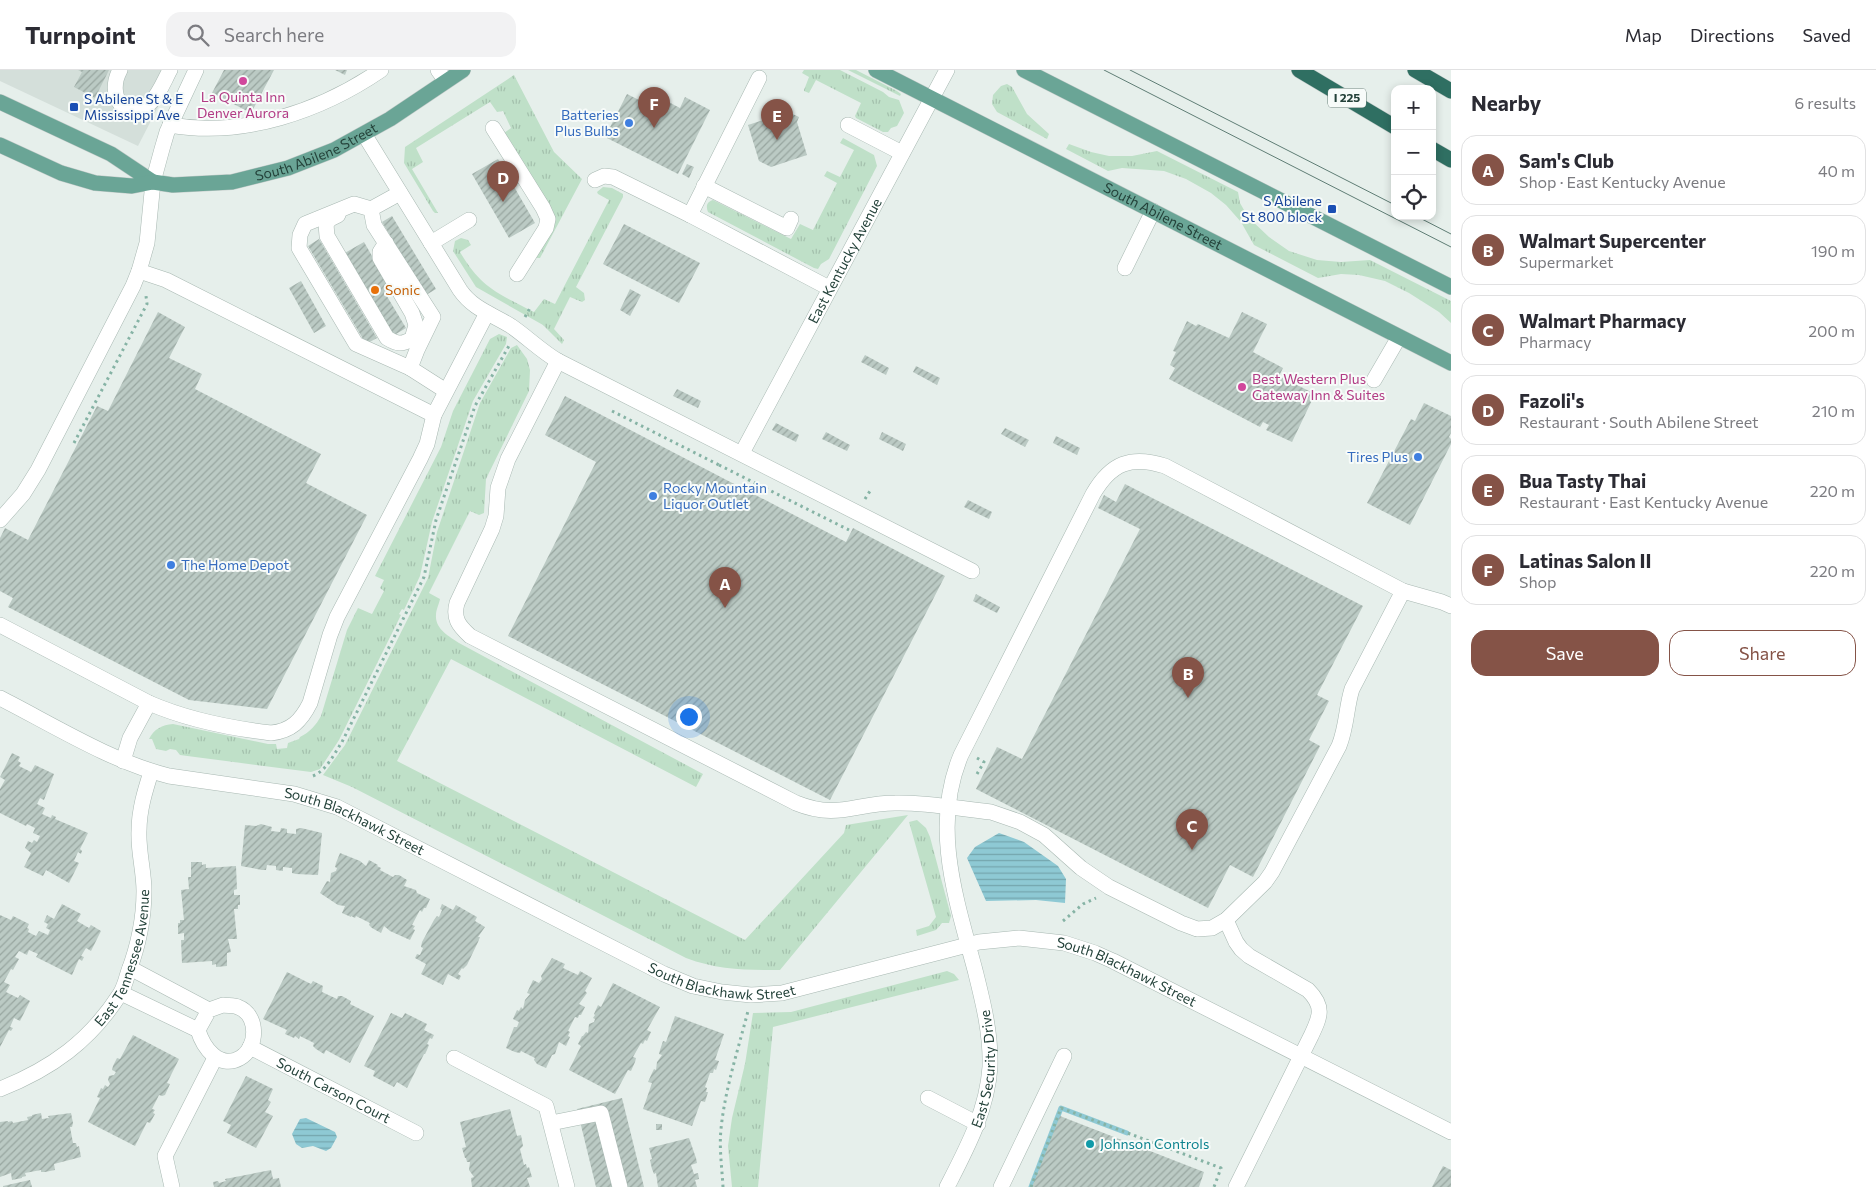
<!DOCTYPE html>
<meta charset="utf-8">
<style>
:root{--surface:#fff;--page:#f2f2f3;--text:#2b2b33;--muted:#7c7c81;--line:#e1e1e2;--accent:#855347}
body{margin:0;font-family:Commissioner,sans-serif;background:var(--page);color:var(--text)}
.controls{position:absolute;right:15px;top:15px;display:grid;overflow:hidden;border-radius:10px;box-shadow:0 2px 8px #0003}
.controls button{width:45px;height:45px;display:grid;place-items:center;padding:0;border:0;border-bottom:1px solid var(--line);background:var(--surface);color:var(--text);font:25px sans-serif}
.you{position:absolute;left:688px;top:646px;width:18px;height:18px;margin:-12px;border:4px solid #fff;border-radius:50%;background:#1a73e8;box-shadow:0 0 0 8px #1a73e833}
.badge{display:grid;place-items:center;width:32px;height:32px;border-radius:50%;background:var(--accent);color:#fff;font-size:16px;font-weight:700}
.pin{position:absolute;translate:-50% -41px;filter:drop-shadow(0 1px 2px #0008)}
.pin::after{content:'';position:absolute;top:26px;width:18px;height:15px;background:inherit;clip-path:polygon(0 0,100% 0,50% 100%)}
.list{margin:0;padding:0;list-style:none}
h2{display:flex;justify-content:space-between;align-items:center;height:65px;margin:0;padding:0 20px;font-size:21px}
h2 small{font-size:16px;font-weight:400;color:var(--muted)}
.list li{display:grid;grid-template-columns:32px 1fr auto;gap:15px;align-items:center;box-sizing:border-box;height:70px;margin:0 10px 10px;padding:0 10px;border:1px solid var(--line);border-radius:15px}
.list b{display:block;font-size:19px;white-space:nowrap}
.list p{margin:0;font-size:16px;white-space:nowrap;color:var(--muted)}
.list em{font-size:16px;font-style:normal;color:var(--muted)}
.actions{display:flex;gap:10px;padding:15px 20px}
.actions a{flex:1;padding:11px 0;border:1px solid var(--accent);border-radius:15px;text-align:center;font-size:18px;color:var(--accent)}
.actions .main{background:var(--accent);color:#fff}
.icon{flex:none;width:28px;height:28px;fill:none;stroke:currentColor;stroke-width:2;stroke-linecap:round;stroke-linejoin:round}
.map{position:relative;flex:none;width:1451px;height:1117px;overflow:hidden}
header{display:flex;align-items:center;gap:30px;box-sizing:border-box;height:70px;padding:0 25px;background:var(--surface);border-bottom:1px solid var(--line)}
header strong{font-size:24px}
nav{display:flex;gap:28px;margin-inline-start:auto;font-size:18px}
.search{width:350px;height:45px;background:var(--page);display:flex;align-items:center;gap:12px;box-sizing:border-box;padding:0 18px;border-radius:15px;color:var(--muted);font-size:19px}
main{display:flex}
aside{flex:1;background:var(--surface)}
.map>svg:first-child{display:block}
.built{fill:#d4dfda}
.grass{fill:url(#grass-tufts)}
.water{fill:url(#water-rules)}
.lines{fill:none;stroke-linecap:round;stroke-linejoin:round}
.stream{stroke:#8ec9d4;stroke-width:5}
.building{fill:url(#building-hatch)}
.minor-casing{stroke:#a8b8b2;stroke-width:16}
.major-casing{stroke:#c2cac8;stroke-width:16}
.highway-casing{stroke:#c2cac8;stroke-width:16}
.path{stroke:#86b3a5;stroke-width:3;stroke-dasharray:2.5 4;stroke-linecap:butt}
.minor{stroke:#fff;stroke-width:15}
.major{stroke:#6aa596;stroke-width:15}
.highway{stroke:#2f6f62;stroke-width:15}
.tram{stroke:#5f7d75;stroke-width:1}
.hotel-dot{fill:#d1479c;stroke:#f7fbf9;stroke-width:2}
.transit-dot{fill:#1a4fb4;stroke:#f7fbf9;stroke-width:2}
.shop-dot{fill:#3f7fe0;stroke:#f7fbf9;stroke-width:2}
.food-dot{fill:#e8710a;stroke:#f7fbf9;stroke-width:2}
.culture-dot{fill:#0f9aa8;stroke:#f7fbf9;stroke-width:2}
.labels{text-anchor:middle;stroke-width:4;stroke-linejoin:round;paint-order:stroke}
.shield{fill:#f7fbf9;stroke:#637a73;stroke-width:1}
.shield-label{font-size:12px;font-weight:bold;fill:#24423a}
.hotel-label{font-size:14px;fill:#b23c85;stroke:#f7fbf9}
.transit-label{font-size:14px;fill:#164399;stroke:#f7fbf9;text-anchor:start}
.shop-label{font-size:14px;fill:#366cbe;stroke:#f7fbf9;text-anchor:end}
.street-label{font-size:14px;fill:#24423a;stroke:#f7fbf9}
.food-label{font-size:14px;fill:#c56008;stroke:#f7fbf9;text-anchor:start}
.culture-label{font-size:14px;fill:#0d838f;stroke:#f7fbf9;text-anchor:start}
</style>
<header>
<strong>Turnpoint</strong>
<div class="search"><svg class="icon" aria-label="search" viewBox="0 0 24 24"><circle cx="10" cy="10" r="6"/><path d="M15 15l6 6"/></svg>Search here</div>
<nav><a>Map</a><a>Directions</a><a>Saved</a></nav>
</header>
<main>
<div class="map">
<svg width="1451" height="1117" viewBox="0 0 1451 1117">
<defs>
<pattern id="grass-tufts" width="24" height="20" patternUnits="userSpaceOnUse" patternTransform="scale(1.25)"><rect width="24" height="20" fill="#bfe0c8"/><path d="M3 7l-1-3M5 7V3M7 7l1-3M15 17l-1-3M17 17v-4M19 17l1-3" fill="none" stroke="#a4c1ad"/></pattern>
<pattern id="water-rules" width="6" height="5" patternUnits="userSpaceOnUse" patternTransform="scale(1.25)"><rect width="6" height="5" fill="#8ec9d4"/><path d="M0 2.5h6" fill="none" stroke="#74a5ad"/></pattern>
<pattern id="building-hatch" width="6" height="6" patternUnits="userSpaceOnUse" patternTransform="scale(1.25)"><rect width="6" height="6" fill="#bbcac4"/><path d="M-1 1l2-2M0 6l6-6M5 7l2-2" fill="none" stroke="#98a6a0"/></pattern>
</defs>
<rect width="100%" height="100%" fill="#e6efeb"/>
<path class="built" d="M0,0H177L138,76L0,11Z"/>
<path class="grass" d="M804,0H840L883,22L889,27L899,30L904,43L897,56L891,58L888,62H883L856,48L855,46L861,33L816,10L809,23L804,21V20L809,7L802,3Z
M848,0H856L897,21L901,24L900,26Z
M514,5L554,82L582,109L540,188H536L550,163L504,63L511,58L503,41L497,42L490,32L416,78L423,92L412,99L438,143H435L433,141L404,93L405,77Z
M1007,14L1012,17L1027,44L1049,64L1047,69L997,42L992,34L993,25L1001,16Z
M843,68L874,85L877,96L829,189L821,194L818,199L814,198L708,142C706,137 706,132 713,130L791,169L800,154L813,160L837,113L824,106L827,101L840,107L854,80L840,73Z
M1069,74L1091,82L1109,86H1132L1157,81L1238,122L1240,133L1248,147L1269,167L1289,181L1317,190L1341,192L1370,190L1451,231V253L1439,242L1409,223L1385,211L1359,205L1341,204L1318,208L1254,175L1241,152L1226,135L1211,123L1186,109L1164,101L1122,98L1108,101L1066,79Z
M603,117L612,118L623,124V127L576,217L584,223L585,230L582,232L570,227L554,259L564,270L562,274L543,255L476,217L453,181L455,171L461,168L468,170L471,175L460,182C481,218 499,224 534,242L544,229L555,234L609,130L598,124L597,122Z
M499,264L507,267L506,274L473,331L432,452L420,506L404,540L402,539L399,544L401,545L339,670L320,699L311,702L195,687L180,685L176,680L170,679L166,681L156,679L152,669H149C154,659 162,655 173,654L268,674H276L277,679L287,678L288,673L299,669L300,667C310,662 316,655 321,646L347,560L358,538L372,544L384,521L380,518L384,510L375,506L441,377L453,341L490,269Z
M517,275L527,289L530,300L529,321L486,409L484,443L479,445L470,441L429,523L440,529C439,534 436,540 436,545C435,559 449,566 459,573L703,704L696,717L451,589L397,691L745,870L844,763L846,755L908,745L780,900C746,900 718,900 686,888L352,717L323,705L345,675L428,508L437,462L480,333L511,278Z
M917,750L926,758L930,767L951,846L949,853H942L936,860L917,866L916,860L929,856L936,847L909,752Z
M947,901L954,904L959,910L773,957L758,1117H732L728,1076L732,1048L745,994L753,943L791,942Z"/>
<path class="water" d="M999,763L1024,772L1058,796L1066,809L1065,833L1036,830L986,831L967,788L975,777Z
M306,1048L335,1062L337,1067L331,1078L326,1081L313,1076L302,1078L296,1074L292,1064L300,1049Z"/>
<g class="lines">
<path class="stream" d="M1031,1117L1061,1038L1127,1063"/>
</g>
<path class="building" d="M78,0H109L95,28L74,17L82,2Z
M224,0H274L251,43L212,23Z
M335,0H347L345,5Z
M627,24L651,36L657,26L680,38L685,27L710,40L678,104L605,67Z
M784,40L799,47L797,52L807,85L771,97L759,91L748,55L781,44Z
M498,89L535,153L509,168L472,104Z
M687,94L694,97L689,108L682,104Z
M392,146L436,219L426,225L382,152Z
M624,154L700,193L679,233L603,194Z
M319,169L377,268L366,274L308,176Z
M364,172L391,219L385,223L406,258L391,267L336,188Z
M301,211L326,256L314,263L289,218Z
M630,219L641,225L630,246L620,240Z
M158,242L185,257L169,288L202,304L195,319L321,384L306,413L367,445L267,639L189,630L8,537L13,528L0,521V468L5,458L28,470L97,336L108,341Z
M1242,242L1267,254L1253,282L1283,298L1279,306L1315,324L1292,372L1266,360L1269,355L1263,352L1260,357L1169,309L1175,298L1170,295L1176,282L1173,281L1187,251L1196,256L1198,254L1229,268Z
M865,285L889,298L886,305L861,292Z
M916,296L940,308L937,315L913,302Z
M677,319L701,331L698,338L673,326Z
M565,326L846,472L853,458L945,506L830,730L508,566L596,392L545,365Z
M1424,333L1451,346V363L1449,367L1451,369V374L1410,455L1367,433L1411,349L1415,351Z
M776,353L799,365L796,372L772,360Z
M1005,358L1029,370L1025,377L1001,364Z
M826,362L850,375L847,381L822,369Z
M882,362L906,374L903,381L879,369Z
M1056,366L1080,378L1077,385L1053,373Z
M1125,414L1363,536L1317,625L1329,631L1309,670L1320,676L1253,807L1230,795L1208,838L976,719L997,677L1022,689L1140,459L1098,438L1104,425L1116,432Z
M968,430L992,442L989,449L964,437Z
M976,524L1000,537L997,543L973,531Z
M12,683L20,687L18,691L21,693L19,696L31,702L35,695L54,704L44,730L40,728L37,734L45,738L42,744L51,748L52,745L56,747L55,749L88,763L80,779L82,781L81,784L78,782L74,791L79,793L69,813L46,800L43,806L24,797L31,783L25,778L28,771L32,773L34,770L37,772L40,766L33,763L35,758L27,754L26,756L0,743V719L5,710L0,707Z
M261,754L272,757L271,761L280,762L281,758L287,759V763L296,764V759L301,758L322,763L318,805L296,804L292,803V798L283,797V801L276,800V796L267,795L266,800H262L241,796L245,755L256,756Z
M340,783L360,791L366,796L369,790L378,795L377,796L381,798L380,800L393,807L395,805H399L407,810L404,816L416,820L417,823L430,829L426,838H424L422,842L420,840L412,855L415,856L413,859L415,860L410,870L390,861L384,856L381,863L372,858L369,855L370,853L356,846L355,848L351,846V847L342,843L345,836L338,835L320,823L327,811L330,812L331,803L336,801L337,798L335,797L336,793Z
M191,792H202V795L206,794V798L236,796L237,819L234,820V825H240V835H238V839H234L237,869H228L231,882L227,883V896L216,897V894L212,895V891L182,893L181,870H184V863L178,864V853H180V850H184L181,820L189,819L188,807H191Z
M62,834L81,844L77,851L89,858L91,855L101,861L91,881L86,878L81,886L84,887L82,891L79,889L72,905L36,887L38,884L29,880L27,885L19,881L15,887L19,889L13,900L11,899L4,912L10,915L6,922L18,928L20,925L30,931L20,951L14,948L10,957L13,958L11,961L9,960L0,977V845L11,850L13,846L29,854L27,858L29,859L28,862L36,866L39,861L48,865L50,860L46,858L48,854L44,852L47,845L54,849Z
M442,834L453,840L456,835L477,847L475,851L485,857L478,867H480L478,872L467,895L463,899L462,898L458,904L461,906L459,910L448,904L443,915L421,904L426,894L415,888L417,884L420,885L423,878L421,877L422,872L434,850L437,846L439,847L442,840L440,839Z
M552,888L565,894L563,898L578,905L580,901L592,908L585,921L587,923L579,934L585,937L581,945H579L578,948L575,947L568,961L570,962L568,966L570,967L566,976L559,972L555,984L552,985L546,998L537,994L534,990L535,988L521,981L520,983L515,982L506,978L514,957H517L519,952L513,949L517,940L519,941L521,937L523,939L525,930L530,924L527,923L533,910L539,913L542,909L541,906Z
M287,902L311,914L313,911L323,916L322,922L337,929L338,926H342L351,931L350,934L374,946L350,993L326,980L324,984L316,979L313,976L314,973L300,966L299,969L295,966L294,968L285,964L287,960L263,949Z
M613,913L660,937L647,960L651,962L647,971L645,970L643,974L641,973L633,987L636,988L635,992L631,1001L628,1000L615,1024L569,1000L581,976L578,974L582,966H583L586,962L588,963L589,954L594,952L595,949L593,948L595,945L594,944L598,935L601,937Z
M391,943L402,948L405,943L427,954L424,960L434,965L432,969L430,968L427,974L429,975L427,980L425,984H424L407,1018L397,1012L394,1017L373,1006L375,1001L364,996Z
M675,946L724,964L715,990L719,991L716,1000L714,999L713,1003H710L705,1017L707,1018L706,1022H708L705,1032L701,1031L692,1056L643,1039L652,1013L648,1012L652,1003L654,999L656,1000L657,992L662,985L659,984L660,980L663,971L666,972Z
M133,965L179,989L167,1013L170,1014L165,1025L162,1026L159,1025L152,1039L155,1040L153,1043L155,1044L150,1053L147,1052L135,1076L88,1052L100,1028L97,1027L101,1018L103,1019L105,1015L108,1017L110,1014L108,1010L109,1006L114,1005L116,1002L112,1000L113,996L117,988L120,989Z
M246,1006L273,1019L268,1030L271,1032L265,1042L273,1046L256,1078L227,1063L231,1055L223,1051Z
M622,1028L644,1117H596L577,1039Z
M510,1039L517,1066L521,1065L523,1076L520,1079L524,1095L526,1094L527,1098L529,1097L532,1107L527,1108L530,1117H472L471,1108L474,1107L469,1100L470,1092H467L466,1088H465L462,1078L466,1077L460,1052Z
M41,1043L42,1049L49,1048L48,1046L71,1043L73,1053L72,1057H70L73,1073H76L77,1077L79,1076L81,1087L54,1094L55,1100L45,1102H41V1100L25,1103L26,1106L22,1107V1108L12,1110L11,1103L0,1107V1052L8,1051V1052L12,1051L13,1053L28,1050L27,1047L32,1046V1045Z
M1060,1046L1204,1102L1199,1117H1032Z
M656,1054H662V1060H656Z
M689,1068L696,1088L697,1093L691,1095L694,1104L698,1103L699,1109L695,1110L697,1117H658L656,1103L654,1104L652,1099L650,1090L652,1089L649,1078Z
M1443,1096L1451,1100V1117H1432Z
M271,1100L273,1109L279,1108L281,1117H214L213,1112L218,1111L219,1113L226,1111L225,1109Z
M30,1110L32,1117H3V1116Z"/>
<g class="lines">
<g class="minor-casing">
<g id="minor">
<path d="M120,0C106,25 125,54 150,33C159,25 164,11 170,0"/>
<path d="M438,0L446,11"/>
<path d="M170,55C243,68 321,41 381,0"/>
<path d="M848,55L902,83"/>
<path d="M493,58L543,138L548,149L546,158L517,204"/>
<path d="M364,64L460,220C473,239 492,244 511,256C527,267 541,281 558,291L972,501"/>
<path d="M595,110L604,106L613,107L690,145L829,218"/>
<path d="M704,116L787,158L791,149"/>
<path d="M371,139L374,155L433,247L417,280L410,298L356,274L299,178L300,165L305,154L354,134L371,139L400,123"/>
<path d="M338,145L330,149L326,154L327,166L387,268C397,274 401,275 412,269L416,255L412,243L380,188V182L386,173"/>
<path d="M690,145L759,8"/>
<path d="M431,173L469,150"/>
<path d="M1125,198L1153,141"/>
<path d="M139,201L166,210L434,345"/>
<path d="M558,291L508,389L498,418L496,446L492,459L457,533C453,548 458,555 470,566L796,733C838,750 855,733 895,733C927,732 960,739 991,742L1020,752L1044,765L1081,798L1109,817L1181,853L1197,859L1212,858L1226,850L1265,812L1272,802L1339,676C1347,656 1346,638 1352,619L1403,521"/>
<path d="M410,298L446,321"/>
<path d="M1374,310L1399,267"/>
<path id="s1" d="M742,383L947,0"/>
<path d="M0,450L23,424L38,400L133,216L139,201L147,173L153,112L162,79L167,62L196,0"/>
<path d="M0,555L149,633C188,650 229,658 271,663C291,661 301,651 310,633L330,565L337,547L420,389L427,374L434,345L487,243"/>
<path id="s2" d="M0,628C53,655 112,692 169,706L294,724L337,737L664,904L693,916L722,922L751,925L782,923L979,872L1019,868L1064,873L1095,883L1113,891L1451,1062"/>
<path d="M123,691L130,668L149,633"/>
<path d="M1226,850L1236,872L1241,879L1249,886L1308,920C1325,937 1320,947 1311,966L1236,1117"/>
<path d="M130,898L209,940"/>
<path d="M121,923L198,960"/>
<path d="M223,935C227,936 234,935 238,937C259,945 258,978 240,988C219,1000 203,977 198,960L209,940Z"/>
<path id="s3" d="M250,977L416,1063"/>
<path d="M454,988L546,1036L567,1117"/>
<path id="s4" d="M0,1019C51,999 90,971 120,924C124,918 126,910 128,903C138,877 144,850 144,821C144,801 138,781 139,761C139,740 145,721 151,702"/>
<path d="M928,1028L978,1054"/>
<path d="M551,1053L601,1043L620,1117"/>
<path d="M172,1117L165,1086L215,988"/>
<path id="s5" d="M947,1117C967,1078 987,1041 990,997C991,963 983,932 975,900C956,829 931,756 961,685L1093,424C1111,393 1131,385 1165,396L1403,521L1442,532L1451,536"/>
<path d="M1001,1117L1064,986"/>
</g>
</g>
<g class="major-casing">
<g id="major">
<path id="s6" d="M876,0L1451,293"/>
<path d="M1024,0L1451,217"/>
<path d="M0,32L111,84L153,112"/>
<path id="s7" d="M0,75L61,103L95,113L132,116L153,112L173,115L232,112L288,98L334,80L390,49L463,0"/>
</g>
</g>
<g class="highway-casing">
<path id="highway" d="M1299,0L1395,57
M1415,0L1451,21
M1432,79L1451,90"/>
</g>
<path class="path" d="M525,247L530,238
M612,341L719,395L720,394
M74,373L147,234L146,226
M719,395L849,460
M865,429L870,421
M977,688L984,692L977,704
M313,706C327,700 334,684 342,672L424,507L436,450L475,336L510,274
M1063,851L1083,834L1096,828
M723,1117C722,1098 719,1078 721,1059C725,1019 738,980 748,941
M1031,1117L1061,1038L1221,1098L1214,1117"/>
<use href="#minor" class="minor"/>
<use href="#major" class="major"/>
<use href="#highway" class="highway"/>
<path class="tram" d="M1104,0L1451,177
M1130,0L1395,135
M1416,146L1451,164"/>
</g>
<g class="hotel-dot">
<circle cx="243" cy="11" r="5"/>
<circle cx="1242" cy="317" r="5"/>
</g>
<g class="transit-dot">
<rect x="69" y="32" width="10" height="10" rx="2.5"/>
<rect x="1327" y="134" width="10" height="10" rx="2.5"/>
</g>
<g class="shop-dot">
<circle cx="629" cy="53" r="5"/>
<circle cx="1418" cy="387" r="5"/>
<circle cx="653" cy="426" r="5"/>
<circle cx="171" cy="495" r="5"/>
</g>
<circle class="food-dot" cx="375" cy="220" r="5"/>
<circle class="culture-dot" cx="1090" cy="1074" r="5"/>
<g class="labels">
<rect class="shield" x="1328" y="18.5" width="38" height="19" rx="4"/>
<g class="shield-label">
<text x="1347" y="32">I 225</text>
</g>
<g class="hotel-label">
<text x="243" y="32">La Quinta Inn<tspan x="243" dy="16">Denver Aurora</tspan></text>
<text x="1252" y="314" text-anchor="start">Best Western Plus<tspan x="1252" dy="16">Gateway Inn &amp; Suites</tspan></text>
</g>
<g class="transit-label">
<text x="84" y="34">S Abilene St &amp; E<tspan x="84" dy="16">Mississippi Ave</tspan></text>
<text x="1322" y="136" text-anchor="end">S Abilene<tspan x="1322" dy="16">St 800 block</tspan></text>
</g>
<g class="shop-label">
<text x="619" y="50">Batteries<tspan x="619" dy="16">Plus Bulbs</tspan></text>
<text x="1408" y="392">Tires Plus</text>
<text x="663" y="423" text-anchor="start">Rocky Mountain<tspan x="663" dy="16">Liquor Outlet</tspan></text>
<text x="181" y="500" text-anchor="start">The Home Depot</text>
</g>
<g class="street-label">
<text dy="5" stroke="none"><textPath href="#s7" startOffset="330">South Abilene Street</textPath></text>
<text dy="5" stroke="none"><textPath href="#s6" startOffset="322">South Abilene Street</textPath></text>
<text dy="5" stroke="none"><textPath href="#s1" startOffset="218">East Kentucky Avenue</textPath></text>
<text dy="5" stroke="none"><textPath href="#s2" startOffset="379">South Blackhawk Street</textPath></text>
<text dy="5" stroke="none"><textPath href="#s4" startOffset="191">East Tennessee Avenue</textPath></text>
<text dy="5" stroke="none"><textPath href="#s2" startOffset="1204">South Blackhawk Street</textPath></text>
<text dy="5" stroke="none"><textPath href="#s2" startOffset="784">South Blackhawk Street</textPath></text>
<text dy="5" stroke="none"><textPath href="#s5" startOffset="126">East Security Drive</textPath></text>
<text dy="5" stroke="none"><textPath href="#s3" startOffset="94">South Carson Court</textPath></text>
</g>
<g class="food-label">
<text x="385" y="225">Sonic</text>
</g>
<g class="culture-label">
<text x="1100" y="1079">Johnson Controls</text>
</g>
</g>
</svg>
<div class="controls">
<button>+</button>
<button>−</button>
<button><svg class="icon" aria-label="locate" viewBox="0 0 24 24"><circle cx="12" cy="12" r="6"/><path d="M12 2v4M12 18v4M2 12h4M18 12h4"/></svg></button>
</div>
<div class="you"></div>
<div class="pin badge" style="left:725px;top:538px">A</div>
<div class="pin badge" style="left:1188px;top:628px">B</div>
<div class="pin badge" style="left:1192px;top:780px">C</div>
<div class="pin badge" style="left:503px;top:132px">D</div>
<div class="pin badge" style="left:777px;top:70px">E</div>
<div class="pin badge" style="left:654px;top:58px">F</div>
</div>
<aside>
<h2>Nearby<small>6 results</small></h2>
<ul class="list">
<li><span class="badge">A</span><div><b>Sam's Club</b><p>Shop · East Kentucky Avenue</p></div><em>40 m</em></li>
<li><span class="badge">B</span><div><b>Walmart Supercenter</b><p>Supermarket</p></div><em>190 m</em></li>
<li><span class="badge">C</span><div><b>Walmart Pharmacy</b><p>Pharmacy</p></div><em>200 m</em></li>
<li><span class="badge">D</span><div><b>Fazoli's</b><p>Restaurant · South Abilene Street</p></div><em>210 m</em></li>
<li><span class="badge">E</span><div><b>Bua Tasty Thai</b><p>Restaurant · East Kentucky Avenue</p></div><em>220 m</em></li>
<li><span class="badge">F</span><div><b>Latinas Salon II</b><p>Shop</p></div><em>220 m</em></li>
</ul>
<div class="actions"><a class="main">Save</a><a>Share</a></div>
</aside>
</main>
